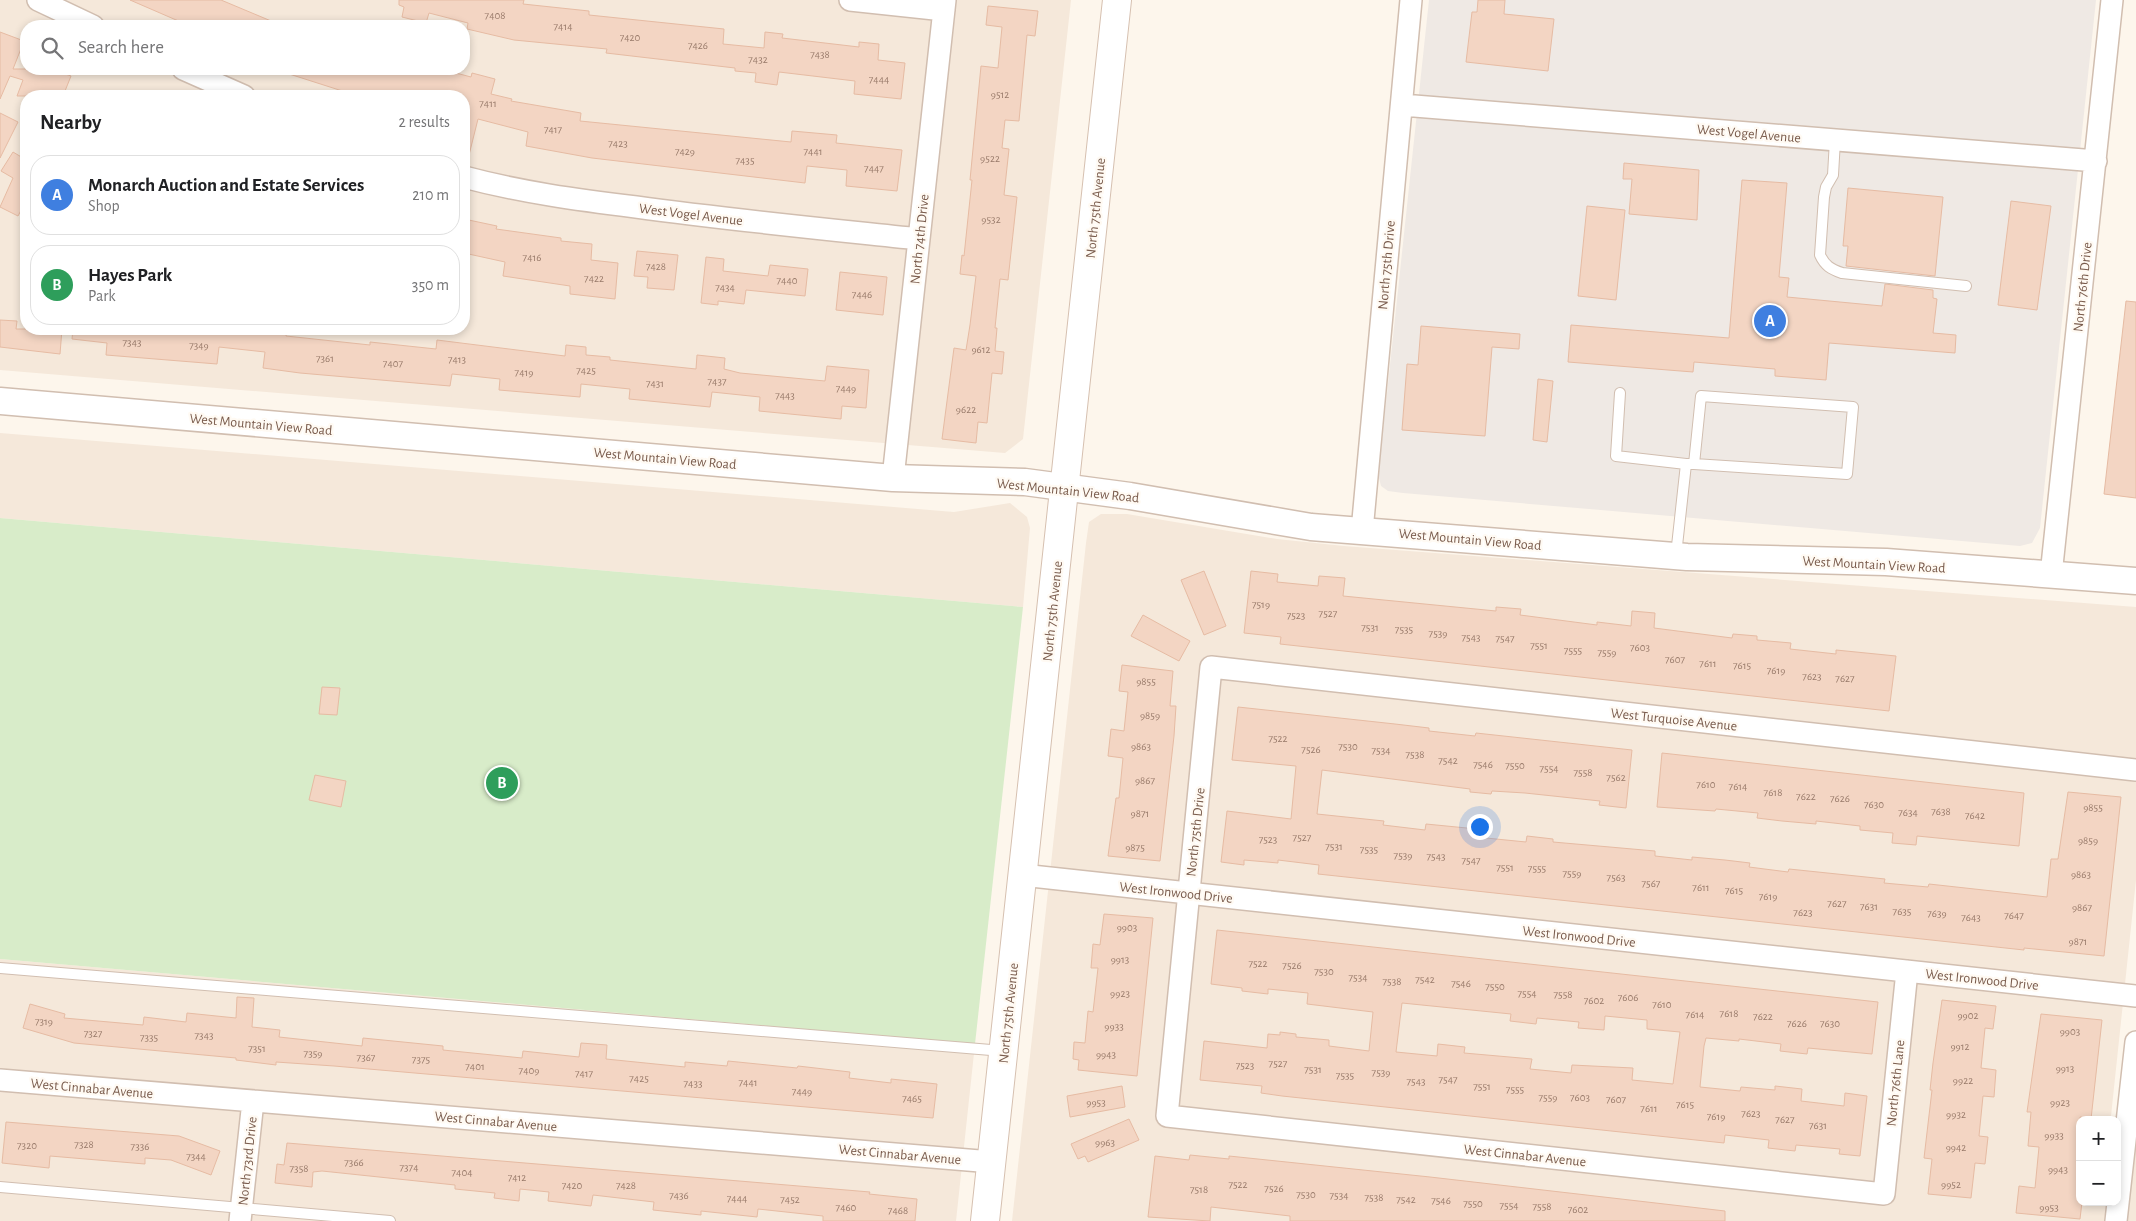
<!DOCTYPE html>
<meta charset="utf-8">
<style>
:root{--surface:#fff;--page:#f6f6f6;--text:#202124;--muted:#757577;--line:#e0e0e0;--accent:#d93025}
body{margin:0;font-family:"Alegreya Sans",sans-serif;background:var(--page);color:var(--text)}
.controls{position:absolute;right:15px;bottom:15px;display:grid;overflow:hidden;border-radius:10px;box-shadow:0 2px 8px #0003}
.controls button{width:45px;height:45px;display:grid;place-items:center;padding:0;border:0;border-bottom:1px solid var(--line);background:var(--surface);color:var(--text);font:25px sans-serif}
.you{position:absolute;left:1479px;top:826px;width:18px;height:18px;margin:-12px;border:4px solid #fff;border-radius:50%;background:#1a73e8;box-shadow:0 0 0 8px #1a73e833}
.badge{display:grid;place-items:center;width:32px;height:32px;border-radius:50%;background:var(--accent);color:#fff;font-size:16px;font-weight:700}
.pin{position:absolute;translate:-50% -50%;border:2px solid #fff;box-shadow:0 1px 5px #0006}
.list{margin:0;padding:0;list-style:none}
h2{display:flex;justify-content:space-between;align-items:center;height:65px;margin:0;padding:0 20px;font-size:21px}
h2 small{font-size:16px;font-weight:400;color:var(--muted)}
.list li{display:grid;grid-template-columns:32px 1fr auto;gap:15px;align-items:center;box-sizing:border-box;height:80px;margin:0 10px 10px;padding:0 10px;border:1px solid var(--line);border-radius:20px}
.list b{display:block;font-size:19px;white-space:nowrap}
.list p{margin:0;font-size:16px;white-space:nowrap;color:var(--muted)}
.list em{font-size:16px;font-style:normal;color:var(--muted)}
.icon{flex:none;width:28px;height:28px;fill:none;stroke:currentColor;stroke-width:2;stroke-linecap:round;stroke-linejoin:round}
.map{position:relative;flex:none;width:2136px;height:1221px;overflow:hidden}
.search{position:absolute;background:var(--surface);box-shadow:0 2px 8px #0003;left:20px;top:20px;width:450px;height:55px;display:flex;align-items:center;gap:12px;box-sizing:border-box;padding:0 18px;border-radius:20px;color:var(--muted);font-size:19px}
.panel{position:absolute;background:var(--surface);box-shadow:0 2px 8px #0003;left:20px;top:90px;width:450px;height:245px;border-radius:20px}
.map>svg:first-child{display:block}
.residential{fill:#f5e8da;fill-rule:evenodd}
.industrial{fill:#efe9e4}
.green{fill:#d8ecc9}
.building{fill:#f3d5c3;stroke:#e6bba3;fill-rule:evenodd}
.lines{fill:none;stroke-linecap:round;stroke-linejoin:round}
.service-casing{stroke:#d1beb0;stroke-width:12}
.minor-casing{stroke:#d1beb0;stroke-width:24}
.tertiary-casing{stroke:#d1beb0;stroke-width:29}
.secondary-casing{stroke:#d6c0b0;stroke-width:30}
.service{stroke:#fff;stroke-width:10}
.minor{stroke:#fff;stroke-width:21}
.tertiary{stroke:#fff;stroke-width:26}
.secondary{stroke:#fff;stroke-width:28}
.labels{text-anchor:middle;stroke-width:4.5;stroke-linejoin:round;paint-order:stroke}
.number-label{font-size:11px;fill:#987a6a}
.street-label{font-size:14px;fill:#7a5c4d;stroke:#fffaf3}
</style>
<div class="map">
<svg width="2136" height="1221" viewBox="0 0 2136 1221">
<rect width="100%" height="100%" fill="#fdf6ec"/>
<path class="residential" d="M0,0H1071L1023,439L1005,453L0,370ZM26,26H464V69H26ZM26,96H464V329H26Z
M0,433L954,512L1010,503L1027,517L1030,528L1023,607L0,518Z
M1101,514H1127L1277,539L1344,546L2136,607V880L2111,1116L2136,1119V1221H1012L1086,543L1089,522ZM2080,1120H2117V1202H2080Z
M0,959L975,1044L956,1221H0Z"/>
<path class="industrial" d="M1429,0H2096L2040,528L2032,543L2020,546L1403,493L1388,491L1381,486L1379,478V468Z"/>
<path class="green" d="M0,518L1023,607L975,1044L0,959Z"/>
<path class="building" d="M130,0H221L283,26H190Z
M399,0H524L523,4L589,11V15L724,29L723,44L764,48L765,32L783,34L782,38L859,47V42L879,44L878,60L905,63L901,99L854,94L855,81L779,72L777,85L755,82L756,73L735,71V68L606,53L607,49L514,40L467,29L468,23L429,13L426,23L402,17L404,7L399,5Z
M1478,0H1505L1504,14L1554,19L1548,71L1466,62L1472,12H1477Z
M988,6L1038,11L1035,36L1027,35L1019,121L1005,120L1002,148L1009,149L1004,195L1017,197L1008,280L1000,279L995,328H997L995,351L1004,352L1002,374L992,373L987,423L978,422L976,443L942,439L954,348L966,350L970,325L976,276L960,274L962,255L964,256L972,180H970L981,66L998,68L1002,27L986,25Z
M0,32L24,41L13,69H51L71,76L63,96H17L23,80L10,76L0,99Z
M284,69H441L471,77L472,73L495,79L491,94L512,99L511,101L581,113L580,121L791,142L792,131L837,135L836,143L902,150L897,191L846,186L847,170L807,166L805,183L592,158L526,146L528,132L478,119L469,155L464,154V96H358L283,72Z
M0,113L18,122L0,158Z
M13,152L23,158L26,152V201L18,216L0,207L13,178L1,171Z
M1624,163L1699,170L1697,220L1629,214L1632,179H1623Z
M1742,180L1787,183L1779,277L1789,278L1787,297L1882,306L1885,284L1933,290V298L1937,299L1933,333L1956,335L1955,353L1829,343L1826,380L1775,376V369L1694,362L1693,372L1568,362L1571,325L1729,338Z
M1848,188L1943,197L1935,276L1846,266L1848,246H1843Z
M2011,201L2051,206L2037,310L1998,305Z
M1587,206L1625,210L1616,300L1578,296Z
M464,219L497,226L496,229L561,238V241L592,244L591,260L618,263L615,299L570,294V286L503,276L505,262L464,253Z
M637,251L678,255L674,290L647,288L648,277L634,276Z
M706,257L724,259L723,271L768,276L770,265L808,269L805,296L746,290L744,304L718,301V305L701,303Z
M840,272L887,277L883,315L836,310Z
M2126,301L2136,302V498L2104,494Z
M0,320L17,321L16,329H62L60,354L0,347Z
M1421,326L1520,334L1519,349L1492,347L1485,436L1402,430L1407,364L1418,365Z
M73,329H199L241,333L242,329H287L286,336L370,345V342L436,349L437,340L565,356L566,345L586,347V355L610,357V360L696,369L697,355L725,358L724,369L740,373L825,381L827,366L869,370L866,408L842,406L841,419L759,411L760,397L712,392L710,407L629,399L630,389L581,384L580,397L499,390L500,379L452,374L450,386L300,373L263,368L265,352L219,347L217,364L106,355L107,343L72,339Z
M1538,379L1553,381L1547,442L1533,440Z
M1204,571L1226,626L1204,635L1181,580Z
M1251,571L1278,574L1277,582L1318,586L1319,576L1345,578L1343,596L1496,611V607L1521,609L1520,615L1597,625V622L1631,626L1632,611L1655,613L1654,628L1732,638L1733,634L1757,636V640L1791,643L1790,649L1836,654V650L1896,656L1889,711L1280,644L1281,637L1244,633Z
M1143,615L1190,641L1179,661L1131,636Z
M1122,665L1173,671L1170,706H1176L1174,736L1160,861L1108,856L1116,798H1119L1123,758L1108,756L1111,729L1124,731L1128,692L1119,691Z
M322,687L340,688L337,715L319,714Z
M1238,707L1395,724L1429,728V731L1475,736L1476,733L1632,750L1626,808L1599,805L1600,801L1525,793L1492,791L1491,794L1470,792V789L1322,770L1317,814L1384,821L1383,825L1425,830L1426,824L1487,830L1486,838L1526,842L1527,836L1553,839V842L1655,851V856L1692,860V857L1725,860L1750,863L1749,867L1788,872L1789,869L1885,879L1884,883L1928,887L1929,884L2047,897L2051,859H2058L2068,792L2121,797L2104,956L2024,948V950L1318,874L1319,865L1278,860V863L1244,860V865L1221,862L1227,811L1291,819L1296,766L1232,760Z
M1662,753L2024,793L2019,846L1917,836L1916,845L1892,843L1893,833L1860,830V826L1816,821V824L1782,821L1757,818L1758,813L1716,809L1715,811L1657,807Z
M315,775L346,781L341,807L309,800Z
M1104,914L1153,918L1137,1076L1078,1070L1079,1060L1073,1059L1074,1042L1085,1043L1088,1011L1093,1012L1098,968H1091L1093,944L1100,945Z
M1217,930L1878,1002L1872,1054L1808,1048L1807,1054L1780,1051L1781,1044L1739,1039V1041L1706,1038L1704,1046L1700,1087L1740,1091L1741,1087L1775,1090V1086L1802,1089L1801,1101L1844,1106L1845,1093L1867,1096L1860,1156L1839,1154L1840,1149L1796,1145L1795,1151L1768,1148L1769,1140L1725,1135L1724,1143L1282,1096L1261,1093L1262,1086L1200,1080L1204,1041L1267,1048L1268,1034L1280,1035V1032L1296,1034V1037L1329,1040V1046L1369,1051L1373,1012L1307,1004L1308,993L1268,989V994L1242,991V988L1211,984ZM1402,1003L1511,1014L1510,1021L1536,1024L1537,1018L1579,1022L1578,1028L1604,1030L1605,1016L1647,1020V1029L1680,1032L1673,1084L1632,1080L1633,1068L1572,1065L1571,1073L1530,1069L1532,1059L1464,1053L1465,1047L1438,1044L1437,1056L1396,1052Z
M237,997L254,998L252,1027L280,1030L279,1037L362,1046L363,1038L443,1046V1050L522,1058L523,1051L579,1057L581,1043L607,1045L606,1059L685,1067V1062L727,1066L728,1061L797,1068L798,1066L850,1072L849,1078L891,1083V1079L937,1084L933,1118L334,1066L276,1062V1065L236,1060V1058L74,1043L23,1028L30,1004L65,1014L64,1018L143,1025L144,1017L186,1022L187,1013L236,1018Z
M1942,1000L1996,1006L1993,1029L1985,1028L1981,1068L1996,1070L1994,1097L1983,1096L1979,1136L1988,1137L1985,1164L1975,1163L1971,1198L1928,1194L1932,1159L1924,1158L1932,1090H1930L1933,1063Z
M2041,1014L2102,1020L2091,1119L2080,1117V1202H2082L2080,1219L2016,1213L2019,1186L2035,1188L2039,1147L2028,1146L2031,1112H2027Z
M1122,1086L1125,1107L1070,1117L1067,1096Z
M1129,1119L1139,1140L1088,1162L1085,1156L1078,1159L1071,1144Z
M6,1122L179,1136L220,1151L211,1175L171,1160L145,1158V1164L50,1156L49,1168L2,1163Z
M287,1143L870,1192L869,1194L917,1199L915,1221H823V1216L758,1209L757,1217L701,1211V1215L653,1210L654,1202L593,1195L591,1206L548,1201L549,1192L520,1189L519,1201L494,1198L495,1193L455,1189V1185L322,1171L313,1172L312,1187L275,1183L277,1164L284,1165Z
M1190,1155L1229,1159V1156L1430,1177L1725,1211V1221H1290V1216L1211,1207L1210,1221L1148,1217L1155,1156L1189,1160Z"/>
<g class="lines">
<g class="service-casing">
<path id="service" d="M1835,140L1833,175L1826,187L1824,197L1820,255C1825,266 1831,269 1842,273L1966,286
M1620,393L1616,456L1686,464
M1676,555L1686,464H1694L1847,474L1853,407L1701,396L1694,464
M0,968L1003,1051
M0,1187L390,1221"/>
</g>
<g class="minor-casing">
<path id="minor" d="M38,0L93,26
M850,0L944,10
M183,69L244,96
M1402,105L2096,161
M464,177C520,192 578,200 636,207C730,220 825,229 919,239
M893,478L945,0
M1362,531L1411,0
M2051,575L2112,0
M1022,875L2136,996
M1907,971L1884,1194L1167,1116L1211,667L2136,770
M0,1080L992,1162
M240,1221L253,1101
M2116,1221L2136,1042"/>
</g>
<g class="tertiary-casing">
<path id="tertiary" d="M0,401L893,478L1025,482L1130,496L1311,527L1687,557L1886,562L2136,581"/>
</g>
<g class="secondary-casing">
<path id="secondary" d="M985,1221L1117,0"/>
</g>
<use href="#service" class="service"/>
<use href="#minor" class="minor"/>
<use href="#tertiary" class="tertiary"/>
<use href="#secondary" class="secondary"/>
</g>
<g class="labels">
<g class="number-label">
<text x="495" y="19">7408</text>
<text x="563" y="30">7414</text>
<text x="630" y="41">7420</text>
<text x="698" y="49">7426</text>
<text x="820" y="58">7438</text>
<text x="758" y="63">7432</text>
<text x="879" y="83">7444</text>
<text x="1000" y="98">9512</text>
<text x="488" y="107">7411</text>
<text x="553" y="133">7417</text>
<text x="618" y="147">7423</text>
<text x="685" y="155">7429</text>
<text x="813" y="155">7441</text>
<text x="990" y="162">9522</text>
<text x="745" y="164">7435</text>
<text x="874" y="172">7447</text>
<text x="991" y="223">9532</text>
<text x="532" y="261">7416</text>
<text x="656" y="270">7428</text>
<text x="594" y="282">7422</text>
<text x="787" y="284">7440</text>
<text x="725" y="291">7434</text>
<text x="862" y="298">7446</text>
<text x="132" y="346">7343</text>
<text x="199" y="349">7349</text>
<text x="981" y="353">9612</text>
<text x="325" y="362">7361</text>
<text x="457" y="363">7413</text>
<text x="393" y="367">7407</text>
<text x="586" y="374">7425</text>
<text x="524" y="376">7419</text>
<text x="717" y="385">7437</text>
<text x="655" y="387">7431</text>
<text x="846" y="392">7449</text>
<text x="785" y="399">7443</text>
<text x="966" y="413">9622</text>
<text x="1261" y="608">7519</text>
<text x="1328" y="617">7527</text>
<text x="1296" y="619">7523</text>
<text x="1370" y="631">7531</text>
<text x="1404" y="633">7535</text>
<text x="1438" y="637">7539</text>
<text x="1471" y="641">7543</text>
<text x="1505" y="642">7547</text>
<text x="1539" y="649">7551</text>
<text x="1640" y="651">7603</text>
<text x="1573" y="654">7555</text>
<text x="1607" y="656">7559</text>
<text x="1675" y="663">7607</text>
<text x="1708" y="667">7611</text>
<text x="1742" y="669">7615</text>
<text x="1776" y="674">7619</text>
<text x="1812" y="680">7623</text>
<text x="1845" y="682">7627</text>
<text x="1146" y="685">9855</text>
<text x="1150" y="719">9859</text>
<text x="1278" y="742">7522</text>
<text x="1141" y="750">9863</text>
<text x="1348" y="750">7530</text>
<text x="1311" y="753">7526</text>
<text x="1381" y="754">7534</text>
<text x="1415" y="758">7538</text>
<text x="1448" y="764">7542</text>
<text x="1483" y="768">7546</text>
<text x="1515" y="769">7550</text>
<text x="1549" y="772">7554</text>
<text x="1583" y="776">7558</text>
<text x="1616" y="781">7562</text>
<text x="1145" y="784">9867</text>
<text x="1706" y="788">7610</text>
<text x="1738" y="790">7614</text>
<text x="1773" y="796">7618</text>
<text x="1806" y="800">7622</text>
<text x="1840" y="802">7626</text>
<text x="1874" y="808">7630</text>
<text x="2093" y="811">9855</text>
<text x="1941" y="815">7638</text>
<text x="1908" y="816">7634</text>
<text x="1140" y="817">9871</text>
<text x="1975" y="819">7642</text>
<text x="1302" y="841">7527</text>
<text x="1268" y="843">7523</text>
<text x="2088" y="844">9859</text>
<text x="1334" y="850">7531</text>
<text x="1135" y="851">9875</text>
<text x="1369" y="853">7535</text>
<text x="1403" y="859">7539</text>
<text x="1436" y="860">7543</text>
<text x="1471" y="864">7547</text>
<text x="1505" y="871">7551</text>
<text x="1537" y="872">7555</text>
<text x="1572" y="877">7559</text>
<text x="2081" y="878">9863</text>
<text x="1616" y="881">7563</text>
<text x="1651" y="887">7567</text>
<text x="1701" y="891">7611</text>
<text x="1734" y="894">7615</text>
<text x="1768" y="900">7619</text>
<text x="1837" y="907">7627</text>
<text x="1869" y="910">7631</text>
<text x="2082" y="911">9867</text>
<text x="1902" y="915">7635</text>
<text x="1803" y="916">7623</text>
<text x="1937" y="917">7639</text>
<text x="2014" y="919">7647</text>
<text x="1971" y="921">7643</text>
<text x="1127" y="931">9903</text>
<text x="2078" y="945">9871</text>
<text x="1120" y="963">9913</text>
<text x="1258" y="967">7522</text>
<text x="1292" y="969">7526</text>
<text x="1324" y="975">7530</text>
<text x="1358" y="981">7534</text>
<text x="1425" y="983">7542</text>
<text x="1392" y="985">7538</text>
<text x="1461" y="987">7546</text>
<text x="1495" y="990">7550</text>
<text x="1120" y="997">9923</text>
<text x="1527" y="997">7554</text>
<text x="1563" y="998">7558</text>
<text x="1628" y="1001">7606</text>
<text x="1594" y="1004">7602</text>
<text x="1662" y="1008">7610</text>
<text x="1729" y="1017">7618</text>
<text x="1695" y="1018">7614</text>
<text x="1968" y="1019">9902</text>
<text x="1763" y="1020">7622</text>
<text x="44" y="1025">7319</text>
<text x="1797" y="1027">7626</text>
<text x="1830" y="1027">7630</text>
<text x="1114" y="1030">9933</text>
<text x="2070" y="1035">9903</text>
<text x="93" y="1037">7327</text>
<text x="204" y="1039">7343</text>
<text x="149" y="1041">7335</text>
<text x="1960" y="1050">9912</text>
<text x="257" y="1052">7351</text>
<text x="313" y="1057">7359</text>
<text x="1106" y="1058">9943</text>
<text x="366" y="1061">7367</text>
<text x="421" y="1063">7375</text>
<text x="1278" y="1067">7527</text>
<text x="1245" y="1069">7523</text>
<text x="475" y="1070">7401</text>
<text x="2065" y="1072">9913</text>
<text x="1313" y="1073">7531</text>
<text x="529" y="1074">7409</text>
<text x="1381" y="1076">7539</text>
<text x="584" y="1077">7417</text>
<text x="1345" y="1079">7535</text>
<text x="639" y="1082">7425</text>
<text x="1448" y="1083">7547</text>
<text x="1963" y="1084">9922</text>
<text x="1416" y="1085">7543</text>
<text x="748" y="1086">7441</text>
<text x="693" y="1087">7433</text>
<text x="1482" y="1090">7551</text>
<text x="1515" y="1093">7555</text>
<text x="802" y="1095">7449</text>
<text x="1548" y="1101">7559</text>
<text x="1580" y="1101">7603</text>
<text x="912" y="1102">7465</text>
<text x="1616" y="1103">7607</text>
<text x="1096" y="1106">9953</text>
<text x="2060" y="1106">9923</text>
<text x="1685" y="1108">7615</text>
<text x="1649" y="1112">7611</text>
<text x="1751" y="1117">7623</text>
<text x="1956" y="1118">9932</text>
<text x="1716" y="1120">7619</text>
<text x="1785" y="1123">7627</text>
<text x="1818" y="1129">7631</text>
<text x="2054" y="1139">9933</text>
<text x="1105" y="1146">9963</text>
<text x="84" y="1148">7328</text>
<text x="27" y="1149">7320</text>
<text x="140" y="1150">7336</text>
<text x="1956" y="1151">9942</text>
<text x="196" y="1160">7344</text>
<text x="354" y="1166">7366</text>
<text x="409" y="1171">7374</text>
<text x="299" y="1172">7358</text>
<text x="2058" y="1173">9943</text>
<text x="462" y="1176">7404</text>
<text x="517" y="1181">7412</text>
<text x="1238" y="1188">7522</text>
<text x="1951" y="1188">9952</text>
<text x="572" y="1189">7420</text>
<text x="626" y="1189">7428</text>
<text x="1274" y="1192">7526</text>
<text x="1199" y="1193">7518</text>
<text x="1306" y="1198">7530</text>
<text x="679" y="1199">7436</text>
<text x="1339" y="1199">7534</text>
<text x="1374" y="1201">7538</text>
<text x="737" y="1202">7444</text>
<text x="790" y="1203">7452</text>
<text x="1406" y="1203">7542</text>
<text x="1441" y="1204">7546</text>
<text x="1473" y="1207">7550</text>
<text x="1509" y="1209">7554</text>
<text x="1542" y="1210">7558</text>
<text x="846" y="1211">7460</text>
<text x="2049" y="1211">9953</text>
<text x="1578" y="1213">7602</text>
<text x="898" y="1214">7468</text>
</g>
<g class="street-label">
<text transform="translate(1749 133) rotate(5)" y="5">West Vogel Avenue</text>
<text transform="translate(1095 208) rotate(-84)" y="5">North 75th Avenue</text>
<text transform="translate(691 214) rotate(7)" y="5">West Vogel Avenue</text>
<text transform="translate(919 239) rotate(-84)" y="5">North 74th Drive</text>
<text transform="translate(1386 265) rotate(-85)" y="5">North 75th Drive</text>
<text transform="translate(2082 287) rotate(-84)" y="5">North 76th Drive</text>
<text transform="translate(261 424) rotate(5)" y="5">West Mountain View Road</text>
<text transform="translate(665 458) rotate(5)" y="5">West Mountain View Road</text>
<text transform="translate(1068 490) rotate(6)" y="5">West Mountain View Road</text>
<text transform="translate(1470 539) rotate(5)" y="5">West Mountain View Road</text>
<text transform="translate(1874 564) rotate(3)" y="5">West Mountain View Road</text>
<text transform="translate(1052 611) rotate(-84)" y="5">North 75th Avenue</text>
<text transform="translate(1674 719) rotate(6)" y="5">West Turquoise Avenue</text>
<text transform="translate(1195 832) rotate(-84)" y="5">North 75th Drive</text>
<text transform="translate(1176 892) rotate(6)" y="5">West Ironwood Drive</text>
<text transform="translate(1579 936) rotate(6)" y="5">West Ironwood Drive</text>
<text transform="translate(1982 979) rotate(6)" y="5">West Ironwood Drive</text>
<text transform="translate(1008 1013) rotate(-84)" y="5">North 75th Avenue</text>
<text transform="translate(1895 1083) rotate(-84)" y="5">North 76th Lane</text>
<text transform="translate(92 1088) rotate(5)" y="5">West Cinnabar Avenue</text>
<text transform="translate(496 1121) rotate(5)" y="5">West Cinnabar Avenue</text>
<text transform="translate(900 1154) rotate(5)" y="5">West Cinnabar Avenue</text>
<text transform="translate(1525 1155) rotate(6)" y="5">West Cinnabar Avenue</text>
<text transform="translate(247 1161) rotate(-84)" y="5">North 73rd Drive</text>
</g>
</g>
</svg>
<div class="controls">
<button>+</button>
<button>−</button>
</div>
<div class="you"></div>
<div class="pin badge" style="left:1770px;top:321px;background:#3f7fe0">A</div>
<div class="pin badge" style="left:502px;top:783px;background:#2e9e5b">B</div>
<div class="search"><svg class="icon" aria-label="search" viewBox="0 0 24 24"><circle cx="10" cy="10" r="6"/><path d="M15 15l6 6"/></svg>Search here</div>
<section class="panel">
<h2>Nearby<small>2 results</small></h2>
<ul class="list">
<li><span class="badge" style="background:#3f7fe0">A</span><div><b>Monarch Auction and Estate Services</b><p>Shop</p></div><em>210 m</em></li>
<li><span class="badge" style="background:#2e9e5b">B</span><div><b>Hayes Park</b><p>Park</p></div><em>350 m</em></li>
</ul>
</section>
</div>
